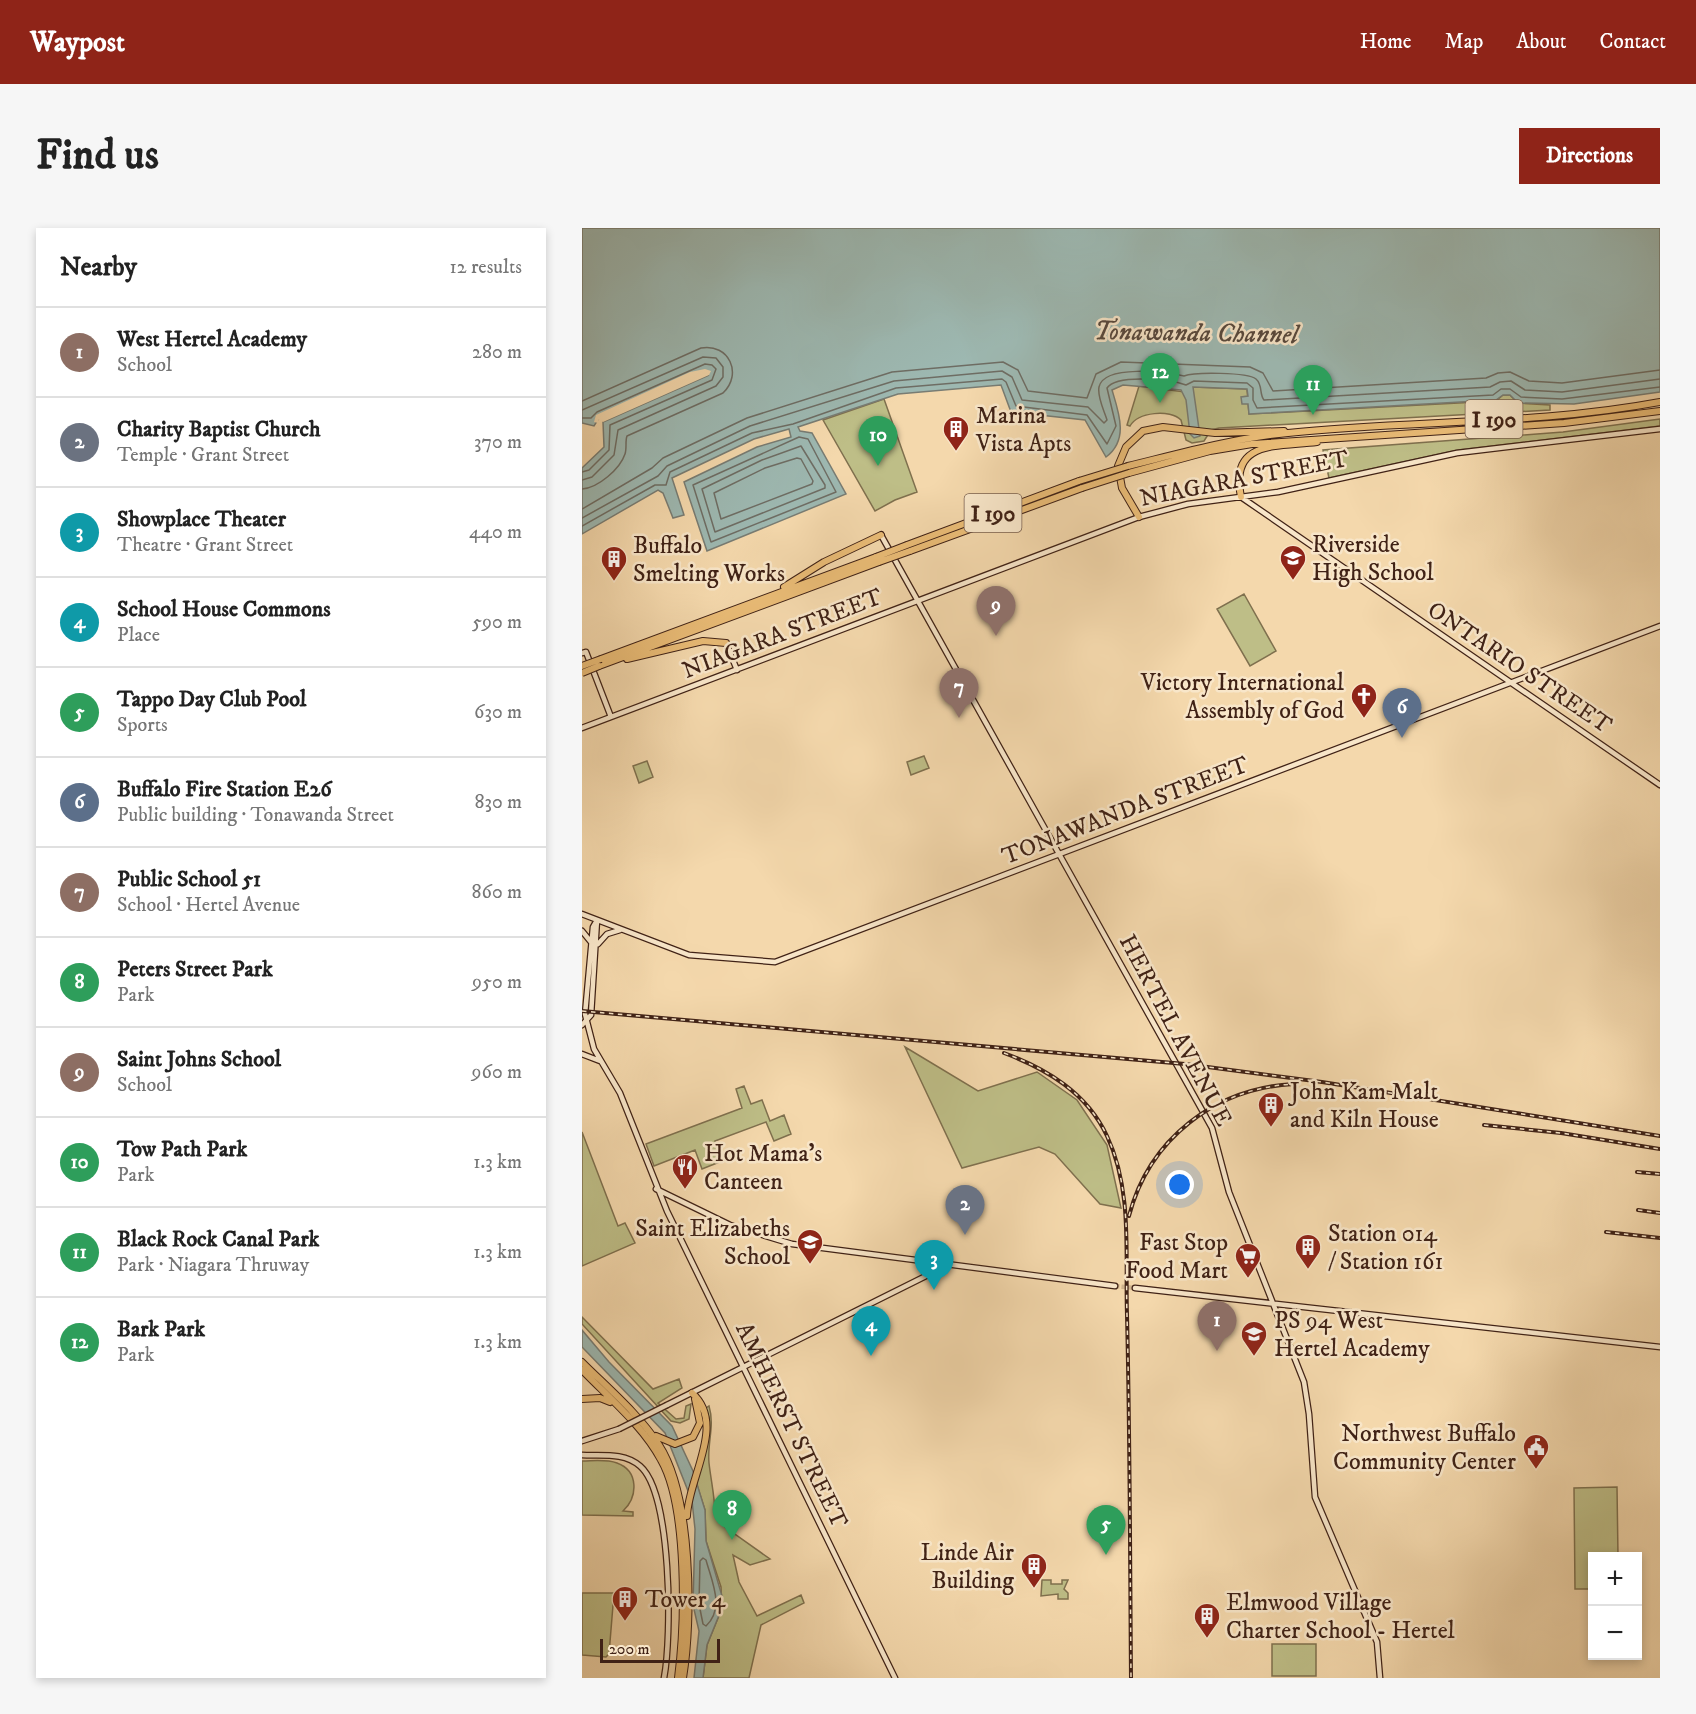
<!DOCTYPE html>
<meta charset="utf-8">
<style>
:root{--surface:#fff;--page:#f6f6f6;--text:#222;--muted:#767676;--line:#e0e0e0;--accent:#8f2418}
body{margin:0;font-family:"IM FELL DW Pica",serif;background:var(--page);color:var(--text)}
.controls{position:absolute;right:18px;bottom:18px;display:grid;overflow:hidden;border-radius:0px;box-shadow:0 3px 9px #0003}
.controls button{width:54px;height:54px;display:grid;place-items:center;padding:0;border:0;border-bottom:2px solid var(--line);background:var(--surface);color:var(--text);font:30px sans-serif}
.scale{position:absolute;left:18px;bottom:15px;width:120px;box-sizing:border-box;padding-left:6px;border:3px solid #402216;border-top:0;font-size:16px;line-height:21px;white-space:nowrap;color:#402216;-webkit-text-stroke:4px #f8e6c9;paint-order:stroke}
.you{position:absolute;left:598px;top:957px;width:21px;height:21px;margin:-15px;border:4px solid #fff;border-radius:50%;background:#1a73e8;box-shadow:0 0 0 9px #1a73e833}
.badge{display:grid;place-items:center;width:39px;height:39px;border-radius:50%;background:var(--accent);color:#fff;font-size:20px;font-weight:700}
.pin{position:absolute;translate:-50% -50px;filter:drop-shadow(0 2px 3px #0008)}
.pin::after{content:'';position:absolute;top:32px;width:21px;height:18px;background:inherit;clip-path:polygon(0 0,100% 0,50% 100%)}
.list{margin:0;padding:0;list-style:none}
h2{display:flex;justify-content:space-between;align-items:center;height:78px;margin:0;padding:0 24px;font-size:26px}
h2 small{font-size:20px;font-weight:400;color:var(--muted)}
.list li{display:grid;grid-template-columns:39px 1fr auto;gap:18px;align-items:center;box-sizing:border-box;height:90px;padding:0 24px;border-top:2px solid var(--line)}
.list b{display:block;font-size:22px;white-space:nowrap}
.list p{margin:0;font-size:20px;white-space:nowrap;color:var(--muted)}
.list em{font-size:20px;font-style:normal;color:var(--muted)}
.map{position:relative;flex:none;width:1078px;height:1450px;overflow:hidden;border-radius:0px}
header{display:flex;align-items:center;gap:36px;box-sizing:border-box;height:84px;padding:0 30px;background:var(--accent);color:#fff}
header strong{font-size:28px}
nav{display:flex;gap:33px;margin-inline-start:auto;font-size:21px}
.intro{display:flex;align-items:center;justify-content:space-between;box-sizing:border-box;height:144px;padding:0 36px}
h1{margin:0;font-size:42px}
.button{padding:15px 27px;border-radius:0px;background:var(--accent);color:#fff;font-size:21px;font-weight:700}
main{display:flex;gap:36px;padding:0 36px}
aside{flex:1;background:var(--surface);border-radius:0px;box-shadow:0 3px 9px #0003}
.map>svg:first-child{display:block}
.green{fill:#bebe87;stroke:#7f704e;stroke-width:1.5}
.water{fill:#9db8b1;stroke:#787c73;stroke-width:1.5}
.pier{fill:#f4d8ac}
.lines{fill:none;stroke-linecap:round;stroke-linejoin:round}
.shore{stroke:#6e6d64;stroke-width:1.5}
.secondary-tunnel{stroke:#d0b48e;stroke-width:4.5;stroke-dasharray:4.5 2;stroke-linecap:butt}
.secondary-casing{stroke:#402216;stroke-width:7}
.highway-casing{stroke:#402216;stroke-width:8}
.secondary{stroke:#f8e6c9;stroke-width:4.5}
.highway{stroke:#eabc76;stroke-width:6}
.rail-casing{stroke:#402216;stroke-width:4}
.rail{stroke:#f8e6c9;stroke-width:1.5;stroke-dasharray:4.5;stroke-linecap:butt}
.secondary-bridge-casing{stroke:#402216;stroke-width:7;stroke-linecap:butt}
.highway-bridge-casing{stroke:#402216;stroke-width:8;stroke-linecap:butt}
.secondary-bridge{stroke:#f8e6c9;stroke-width:4.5}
.highway-bridge{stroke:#eabc76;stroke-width:6}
.labels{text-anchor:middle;stroke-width:5;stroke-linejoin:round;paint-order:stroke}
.shield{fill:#f8e6c9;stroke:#775d4c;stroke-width:1.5}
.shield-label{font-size:22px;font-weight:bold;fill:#402216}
.poi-label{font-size:24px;fill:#402216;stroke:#f8e6c9;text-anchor:start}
.street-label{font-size:24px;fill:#402216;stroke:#f8e6c9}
.water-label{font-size:26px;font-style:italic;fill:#57483d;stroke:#f8e6c9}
</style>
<header>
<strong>Waypost</strong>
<nav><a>Home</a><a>Map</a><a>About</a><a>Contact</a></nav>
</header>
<div class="intro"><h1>Find us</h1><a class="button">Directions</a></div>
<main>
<aside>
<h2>Nearby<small>12 results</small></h2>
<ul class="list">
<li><span class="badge" style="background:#8d6e63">1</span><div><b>West Hertel Academy</b><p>School</p></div><em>280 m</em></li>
<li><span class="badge" style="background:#6b7280">2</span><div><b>Charity Baptist Church</b><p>Temple · Grant Street</p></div><em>370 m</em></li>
<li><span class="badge" style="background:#0f9aa8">3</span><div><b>Showplace Theater</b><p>Theatre · Grant Street</p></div><em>440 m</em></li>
<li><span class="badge" style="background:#0f9aa8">4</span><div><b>School House Commons</b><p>Place</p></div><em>590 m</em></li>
<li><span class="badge" style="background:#2e9e5b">5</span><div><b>Tappo Day Club Pool</b><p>Sports</p></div><em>630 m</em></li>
<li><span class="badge" style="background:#5c6f8a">6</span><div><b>Buffalo Fire Station E26</b><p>Public building · Tonawanda Street</p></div><em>830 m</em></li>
<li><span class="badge" style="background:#8d6e63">7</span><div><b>Public School 51</b><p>School · Hertel Avenue</p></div><em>860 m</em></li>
<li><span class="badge" style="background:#2e9e5b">8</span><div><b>Peters Street Park</b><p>Park</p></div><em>950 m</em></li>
<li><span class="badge" style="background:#8d6e63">9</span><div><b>Saint Johns School</b><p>School</p></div><em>960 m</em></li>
<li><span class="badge" style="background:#2e9e5b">10</span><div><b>Tow Path Park</b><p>Park</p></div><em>1.3 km</em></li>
<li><span class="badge" style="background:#2e9e5b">11</span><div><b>Black Rock Canal Park</b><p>Park · Niagara Thruway</p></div><em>1.3 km</em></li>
<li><span class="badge" style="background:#2e9e5b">12</span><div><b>Bark Park</b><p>Park</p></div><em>1.3 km</em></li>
</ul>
</aside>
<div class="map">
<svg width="1078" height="1450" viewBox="0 0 1078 1450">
<rect width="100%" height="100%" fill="#f4d8ac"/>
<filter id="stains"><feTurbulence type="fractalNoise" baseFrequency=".00333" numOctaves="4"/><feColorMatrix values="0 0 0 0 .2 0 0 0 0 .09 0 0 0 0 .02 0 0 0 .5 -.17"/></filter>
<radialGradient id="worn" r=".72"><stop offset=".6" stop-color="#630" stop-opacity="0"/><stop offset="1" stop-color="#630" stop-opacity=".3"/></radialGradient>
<path class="green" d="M557,158L610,165L611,159L665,161L667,186L914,173L921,167H928L936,175L968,177V182L637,200L629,202L622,213L610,215L604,212L599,192C588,181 556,184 548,198L545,197Z
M302,171L335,264L313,272L293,283L241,192Z
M1078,191V198L876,222L747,250L741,222L981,204Z
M662,366L694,423L668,438L635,381Z
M342,528L347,540L329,547L325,534Z
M65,533L71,549L57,555L51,538Z
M323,819L396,863L455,844L495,872L525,917L539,980L518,976L473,926L457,919L380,940Z
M162,858L169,876L180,872L188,893L202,887L209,906L192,913L184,894L133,913L140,933L120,941L113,922L72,938L64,916L160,880L154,861Z
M0,904L36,998L43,995L53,1015L0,1038Z
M0,1089L71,1161L97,1151L100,1160L76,1175L94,1191L102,1190L104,1178L109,1176L107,1191L98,1195L89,1193L0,1096Z
M127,1178C133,1198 125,1215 127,1235C129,1253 133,1269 133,1287H140L143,1299L188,1331L168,1337L151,1327L157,1354L175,1388L219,1367L222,1375L179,1397L167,1450H121L125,1417L140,1380L139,1359L124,1313L123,1282L114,1254L127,1207V1190L124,1180Z
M0,1233C11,1233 24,1231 35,1235C57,1243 56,1269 41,1283L51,1284V1288L0,1287Z
M1035,1259L1036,1328H1011L1010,1361H993L992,1260Z
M460,1352H469V1356H480V1352H486L482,1361L486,1365V1371H476V1366L459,1368Z
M0,1365H32L27,1426L24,1429L0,1427Z
M690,1416H734V1448H690Z"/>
<path class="water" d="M0,0H1078V164L992,176L936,175L928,167H921L914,172L667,186L666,176H660L659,169L666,168L665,161L611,159L618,208L612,210L608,206L604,172L599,162L541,157L530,162C537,185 547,212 524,229L503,192L429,184L419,157L316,166L216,199L218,203L230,205L264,266L125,323L102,254L175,219L209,209L207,201L172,211L90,250L102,287L91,290L81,265L76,262L0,306V240L22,219L21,194L127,147L17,190L12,198L0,195Z
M0,1102L27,1134L90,1198L111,1243L123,1282L124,1313L140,1368V1380L125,1417L121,1450H112L117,1403L111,1377L113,1301L110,1273L83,1205L0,1119Z"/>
<path class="pier" d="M123,141L129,143L127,147L21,194L17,191L16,195L12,194L14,187L108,144Z"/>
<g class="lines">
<path class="shore" d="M0,173L119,120C147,115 161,146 141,165L45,208C43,213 45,220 43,226C38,241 16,260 0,261
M0,182L121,129L134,130L141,139V149L134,158L36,202L32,227L10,249L0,252
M0,190H9L15,184L123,136L130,137L134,141L130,152L28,197L27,222L7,242L0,244
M217,209L226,211L254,264L129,314L111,257Z
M219,218L243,257V260L133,304L120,261L180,232Z
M215,230L219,231L231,253L230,256L139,291L132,265L183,240Z
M0,281L70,240L81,230L165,190L310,144L421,134L436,142L446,163L505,170L514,146L539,134L668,139L681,145L691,163L904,150L916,145L928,144L947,153L980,155L1078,142
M0,290L76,248L85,238L168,198L312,153L420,143L430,149L440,172L506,179L522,195L525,192C522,182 515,169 517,159C522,136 585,144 602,148C612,144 665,144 674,151C681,157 677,166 682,172L908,159L918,154L929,153L943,162L980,164L1078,151
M0,298L73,257H84L88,244L170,205L211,196L314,160L420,151L424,154L434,178L505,187L525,216L534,198L525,160C534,146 588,151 604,157L612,153L665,155L671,160V172L675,180L911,167L919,161H928L939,169L980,171L1078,159
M121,1330L124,1332C130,1354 143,1380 124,1398L121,1396L117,1376L118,1333Z"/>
<path class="secondary-tunnel" d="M533,1058L553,1060"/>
<g class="secondary-casing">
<path id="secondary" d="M659,269L1078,557
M299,307L630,900L647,964L722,1154L727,1186L733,1269L795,1414L798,1450
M144,415L155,442
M0,425L4,424L29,489
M0,500L557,289L606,276L696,264L875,225L1078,201
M0,686L107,727L193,734L1078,398
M15,692L11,699L3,786L12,821L38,865L85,983L313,1450
M0,703L9,714
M16,716L25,706L38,702
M0,797L9,787L15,692
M0,826L18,833
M74,961L148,997L210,1016L533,1058
M553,1060L1078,1119
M85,1177L366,1037
M0,1213L37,1201
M0,1227C20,1228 42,1224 58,1238C90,1265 90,1409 82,1450"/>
</g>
<g class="highway-casing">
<path id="highway" d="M546,238C599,225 652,210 706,205C830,192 955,197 1078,174
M547,245L628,223L670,216L982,195L1078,183
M659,269C647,212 694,219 735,214
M557,289L540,260L536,238L544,219L561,203L581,199L633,205L702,203
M325,317L497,253
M328,323L500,260
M202,359L242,334L299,307
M19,431L294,329
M45,431L121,413L144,415
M17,438L297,334
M0,1134C26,1160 57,1186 77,1217C110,1268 111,1390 101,1450
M0,1142C27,1170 61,1198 79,1232C106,1279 103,1396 96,1450
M0,1171L18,1170L28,1174
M74,1208L93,1216L111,1209L118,1195L113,1171
M105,1288C106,1250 145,1196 110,1165"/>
</g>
<use href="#secondary" class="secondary"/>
<use href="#highway" class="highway"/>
<g class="rail-casing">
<path id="rail" d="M0,783L603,836L740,854L1078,908
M422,825C465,841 505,865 525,908C551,963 543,1028 545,1087C548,1208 548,1329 549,1450
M902,897L979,905L1078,921
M1055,944L1078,946
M1056,982L1078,985
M547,988C567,911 633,860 712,856
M1024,1004L1078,1010"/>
</g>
<use href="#rail" class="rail"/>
<g class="secondary-bridge-casing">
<path id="secondary-bridge" d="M37,1201L85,1177"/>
</g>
<g class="highway-bridge-casing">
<path id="highway-bridge" d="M497,253L546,238
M500,260L547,245
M294,329L325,317
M297,334L328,323
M0,438L19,431
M0,445L17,438"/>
</g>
<use href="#secondary-bridge" class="secondary-bridge"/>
<use href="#highway-bridge" class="highway-bridge"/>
</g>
<defs>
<g id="building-pin" transform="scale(1.35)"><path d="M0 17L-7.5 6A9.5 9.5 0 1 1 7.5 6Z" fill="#8f2418" stroke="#f8e6c9"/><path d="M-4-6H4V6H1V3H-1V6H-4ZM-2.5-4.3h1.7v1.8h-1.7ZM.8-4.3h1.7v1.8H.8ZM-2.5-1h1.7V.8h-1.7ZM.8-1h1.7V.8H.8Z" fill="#fff"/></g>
<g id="school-pin" transform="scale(1.35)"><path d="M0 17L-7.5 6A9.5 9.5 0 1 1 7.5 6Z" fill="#8f2418" stroke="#f8e6c9"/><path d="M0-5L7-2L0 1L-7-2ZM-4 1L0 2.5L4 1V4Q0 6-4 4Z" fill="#fff"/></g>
<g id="church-pin" transform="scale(1.35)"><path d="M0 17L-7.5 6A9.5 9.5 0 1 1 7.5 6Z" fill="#8f2418" stroke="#f8e6c9"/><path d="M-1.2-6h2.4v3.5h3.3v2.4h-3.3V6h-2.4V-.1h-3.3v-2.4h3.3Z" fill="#fff"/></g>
<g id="restaurant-pin" transform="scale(1.35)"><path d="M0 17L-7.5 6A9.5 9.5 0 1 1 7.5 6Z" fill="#8f2418" stroke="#f8e6c9"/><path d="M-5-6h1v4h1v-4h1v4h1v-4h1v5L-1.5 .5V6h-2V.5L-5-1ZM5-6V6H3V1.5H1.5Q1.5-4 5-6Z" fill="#fff"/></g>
<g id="supermarket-pin" transform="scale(1.35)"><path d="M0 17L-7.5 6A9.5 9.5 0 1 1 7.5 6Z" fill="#8f2418" stroke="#f8e6c9"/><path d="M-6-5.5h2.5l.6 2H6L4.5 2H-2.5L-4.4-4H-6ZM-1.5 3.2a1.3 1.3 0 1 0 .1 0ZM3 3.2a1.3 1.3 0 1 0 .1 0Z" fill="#fff"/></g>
<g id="civic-pin" transform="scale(1.35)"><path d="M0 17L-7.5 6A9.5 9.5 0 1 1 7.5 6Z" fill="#8f2418" stroke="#f8e6c9"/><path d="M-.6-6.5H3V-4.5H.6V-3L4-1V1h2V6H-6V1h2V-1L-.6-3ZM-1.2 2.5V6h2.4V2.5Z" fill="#fff"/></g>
</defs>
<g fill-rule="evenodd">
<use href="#building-pin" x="374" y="201"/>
<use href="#school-pin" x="711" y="330"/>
<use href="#building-pin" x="32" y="331"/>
<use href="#church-pin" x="782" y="468"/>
<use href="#building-pin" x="689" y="877"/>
<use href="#restaurant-pin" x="103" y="939"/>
<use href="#school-pin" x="228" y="1014"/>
<use href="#building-pin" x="726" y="1019"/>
<use href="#supermarket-pin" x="666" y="1028"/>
<use href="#school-pin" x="672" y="1106"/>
<use href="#civic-pin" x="954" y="1219"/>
<use href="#building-pin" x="452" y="1338"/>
<use href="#building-pin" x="43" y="1371"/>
<use href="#building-pin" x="625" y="1388"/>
</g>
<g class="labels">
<g class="shield">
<rect x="883.5" y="172" width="57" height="38" rx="4.5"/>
<rect x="382.5" y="266" width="57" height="38" rx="4.5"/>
</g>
<g class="shield-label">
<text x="912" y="199">I 190</text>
<text x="411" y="293">I 190</text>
</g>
<g class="poi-label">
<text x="394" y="195">Marina<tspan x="394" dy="28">Vista Apts</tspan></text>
<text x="730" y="324">Riverside<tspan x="730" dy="28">High School</tspan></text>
<text x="51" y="325">Buffalo<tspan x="51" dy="28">Smelting Works</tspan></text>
<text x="762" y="462" text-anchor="end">Victory International<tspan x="762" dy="28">Assembly of God</tspan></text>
<text x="708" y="871">John Kam Malt<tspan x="708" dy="28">and Kiln House</tspan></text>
<text x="122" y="933">Hot Mama’s<tspan x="122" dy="28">Canteen</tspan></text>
<text x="208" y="1008" text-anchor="end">Saint Elizabeths<tspan x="208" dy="28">School</tspan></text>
<text x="746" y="1013">Station 014<tspan x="746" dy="28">/ Station 161</tspan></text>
<text x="646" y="1022" text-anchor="end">Fast Stop<tspan x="646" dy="28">Food Mart</tspan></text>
<text x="692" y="1100">PS 94 West<tspan x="692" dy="28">Hertel Academy</tspan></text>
<text x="934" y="1213" text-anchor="end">Northwest Buffalo<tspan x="934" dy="28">Community Center</tspan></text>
<text x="432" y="1332" text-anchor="end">Linde Air<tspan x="432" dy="28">Building</tspan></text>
<text x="63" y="1379">Tower 4</text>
<text x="644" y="1382">Elmwood Village<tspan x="644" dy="28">Charter School - Hertel</tspan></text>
</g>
<g class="street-label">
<text transform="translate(662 250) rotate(-11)" y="8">NIAGARA STREET</text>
<text transform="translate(200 405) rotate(-21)" y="8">NIAGARA STREET</text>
<text transform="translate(938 439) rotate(34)" y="8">ONTARIO STREET</text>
<text transform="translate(543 582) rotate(-21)" y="8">TONAWANDA STREET</text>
<text transform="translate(594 802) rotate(62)" y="8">HERTEL AVENUE</text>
<text transform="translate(210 1197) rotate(64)" y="8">AMHERST STREET</text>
</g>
<g class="water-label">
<text transform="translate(614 104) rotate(1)" y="9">Tonawanda Channel</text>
</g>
</g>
<rect width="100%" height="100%" filter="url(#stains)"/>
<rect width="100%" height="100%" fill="url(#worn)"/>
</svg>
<div class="controls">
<button>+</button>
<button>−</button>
</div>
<div class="scale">200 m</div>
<div class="you"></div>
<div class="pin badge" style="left:635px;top:1123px;background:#8d6e63">1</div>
<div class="pin badge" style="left:383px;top:1007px;background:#6b7280">2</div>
<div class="pin badge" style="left:352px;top:1062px;background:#0f9aa8">3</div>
<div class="pin badge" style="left:289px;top:1128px;background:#0f9aa8">4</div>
<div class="pin badge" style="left:524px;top:1327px;background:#2e9e5b">5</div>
<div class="pin badge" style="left:820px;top:510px;background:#5c6f8a">6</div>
<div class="pin badge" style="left:377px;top:490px;background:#8d6e63">7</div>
<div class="pin badge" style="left:150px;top:1312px;background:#2e9e5b">8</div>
<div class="pin badge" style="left:414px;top:408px;background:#8d6e63">9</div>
<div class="pin badge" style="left:296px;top:238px;background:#2e9e5b">10</div>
<div class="pin badge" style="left:731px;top:187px;background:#2e9e5b">11</div>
<div class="pin badge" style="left:578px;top:175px;background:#2e9e5b">12</div>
</div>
</main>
